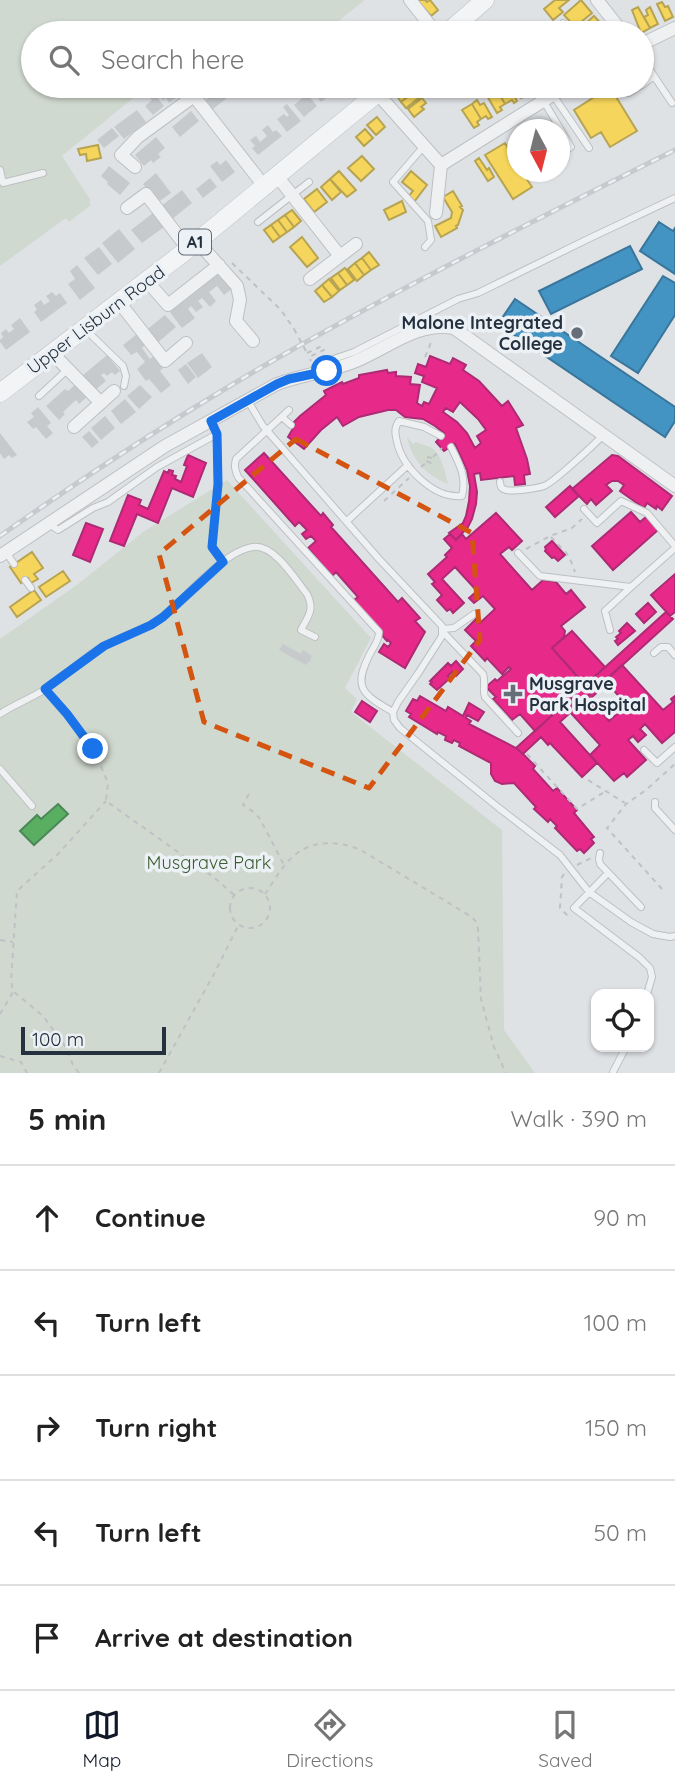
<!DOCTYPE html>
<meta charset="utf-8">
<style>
:root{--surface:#fff;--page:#f6f6f6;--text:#222;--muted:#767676;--line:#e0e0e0;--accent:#111827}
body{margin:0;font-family:Quicksand,sans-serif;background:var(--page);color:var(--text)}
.controls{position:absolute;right:21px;bottom:21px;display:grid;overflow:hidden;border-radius:14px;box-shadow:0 2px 5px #0004}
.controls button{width:63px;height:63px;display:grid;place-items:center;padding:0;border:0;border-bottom:2px solid var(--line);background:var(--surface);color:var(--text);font:35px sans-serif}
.compass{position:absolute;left:507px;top:119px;width:63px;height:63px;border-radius:50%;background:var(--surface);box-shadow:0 2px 5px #0004;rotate:173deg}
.scale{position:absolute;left:21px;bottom:18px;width:145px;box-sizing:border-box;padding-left:7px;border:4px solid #25313f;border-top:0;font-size:19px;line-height:24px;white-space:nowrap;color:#25313f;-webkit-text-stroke:5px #ecf1f5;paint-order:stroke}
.stop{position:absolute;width:21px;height:21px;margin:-16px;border:5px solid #1a73e8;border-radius:50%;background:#fff}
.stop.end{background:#1a73e8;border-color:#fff;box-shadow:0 2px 7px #0008}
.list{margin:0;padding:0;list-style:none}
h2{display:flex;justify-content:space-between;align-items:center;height:91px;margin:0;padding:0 28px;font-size:30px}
h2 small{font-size:23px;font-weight:400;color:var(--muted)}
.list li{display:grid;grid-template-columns:46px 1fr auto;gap:21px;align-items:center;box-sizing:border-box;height:105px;padding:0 28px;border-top:2px solid var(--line)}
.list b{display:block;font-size:26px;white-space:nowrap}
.list em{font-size:23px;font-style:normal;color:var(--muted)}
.icon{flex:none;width:38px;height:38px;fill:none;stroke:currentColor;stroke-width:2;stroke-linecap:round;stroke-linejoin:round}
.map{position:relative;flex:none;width:675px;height:1073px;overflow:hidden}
.search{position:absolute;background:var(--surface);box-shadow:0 2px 5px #0004;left:21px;right:21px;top:21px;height:77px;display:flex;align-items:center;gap:18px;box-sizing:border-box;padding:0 24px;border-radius:38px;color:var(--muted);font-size:26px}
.sheet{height:616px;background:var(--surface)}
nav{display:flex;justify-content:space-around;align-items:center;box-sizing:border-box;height:98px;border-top:2px solid var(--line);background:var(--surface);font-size:19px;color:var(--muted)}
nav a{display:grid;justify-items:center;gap:4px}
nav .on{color:var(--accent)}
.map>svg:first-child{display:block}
.green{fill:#d0d9cf}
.homes{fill:#f6d55c;stroke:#b7a453;stroke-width:2}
.schools{fill:#4393c3;stroke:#3a769b;stroke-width:2}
.health{fill:#e7298a;stroke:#ad2b74;stroke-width:2;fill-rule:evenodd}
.public{fill:#5aae61;stroke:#4a8857;stroke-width:2}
.building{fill:#c7cacd}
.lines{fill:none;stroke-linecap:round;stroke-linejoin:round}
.lane-casing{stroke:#bdc0c3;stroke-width:8}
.street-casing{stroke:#bdc0c3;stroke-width:14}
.primary-casing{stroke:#bbbfc3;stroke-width:19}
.path{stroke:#bec1c5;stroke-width:2;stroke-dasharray:5 5;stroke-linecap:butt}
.lane{stroke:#eef0f2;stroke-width:6}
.street{stroke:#eef0f2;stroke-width:12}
.primary{stroke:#f3f4f5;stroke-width:18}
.rail-casing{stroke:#c7cacd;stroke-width:5}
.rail{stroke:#ecf1f5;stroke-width:2.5;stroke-dasharray:8;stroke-linecap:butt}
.path-bridge{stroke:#bec1c5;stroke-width:2;stroke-dasharray:5 5;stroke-linecap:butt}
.route{stroke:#1a73e8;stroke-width:9}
.marked{fill:none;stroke:#d45511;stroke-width:5;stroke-dasharray:14 9;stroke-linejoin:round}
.poi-dot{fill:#666f79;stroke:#ecf1f5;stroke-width:2.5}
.labels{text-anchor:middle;stroke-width:7;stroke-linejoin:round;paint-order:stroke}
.shield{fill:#ecf1f5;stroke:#616b76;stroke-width:2}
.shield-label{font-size:16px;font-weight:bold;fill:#25313f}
.street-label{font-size:18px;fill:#25313f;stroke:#ecf1f5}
.poi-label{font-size:18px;font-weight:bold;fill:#25313f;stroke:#ecf1f5;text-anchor:end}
.park-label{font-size:18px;fill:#3d5c31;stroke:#ecf1f5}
</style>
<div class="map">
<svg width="675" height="1073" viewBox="0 0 675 1073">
<rect width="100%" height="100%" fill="#dfe2e5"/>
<path class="green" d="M0,0H365L323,33H33V86H148L62,156L91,201L89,202L91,205L69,222L66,218L0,266Z
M407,437L413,444L416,442C421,445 427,445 432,448C442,455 445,473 448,484C427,475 412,461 407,437Z
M227,480L371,638L345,688L357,699L351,712L502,830L504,1030L535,1073H0V639L78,584L143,532Z"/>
<path class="homes" d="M417,0H425L427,2L430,0L438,10L431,16Z
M555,0H569L559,8L563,12L553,20L544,9Z
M581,0L592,13L575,27L564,15Z
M662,2L665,7L668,6L673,17L665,21L657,4Z
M638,7L650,28L641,33L632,10Z
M650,7L658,24L650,28L644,17L648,15L646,10Z
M594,16L604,27L597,33H579L577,31Z
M410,86H413L416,90L401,102L397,96Z
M499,86H508L517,101L514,103L512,100L505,104L500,95L503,93Z
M512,86H526L528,90L525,91L527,95L521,98L519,95L518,96Z
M610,87L637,131L610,147L601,132L591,138L574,110Z
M496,88L505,104L500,107L502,110L497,113L486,94Z
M416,90L421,96L406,108L401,102Z
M422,98L426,103L421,107L424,109L414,117L408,109Z
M477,100L480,105L484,103L492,117L488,119L486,116L481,119L472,104Z
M472,104L481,119L477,122L479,125L474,128L462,110Z
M377,117L385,127L376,135L367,125Z
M365,129L373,138L364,146L356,137Z
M505,143L518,164V172H522L532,187L513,199L485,155Z
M98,145L101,158L87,161L86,154L80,155L78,149Z
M362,156L374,169L361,181L348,168Z
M479,158L487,170L489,168L494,177L488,181L475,161Z
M339,171L356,190L347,197L330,179Z
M411,171L427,185L414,202L408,197L413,191L402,182Z
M330,179L341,192L332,200L321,187Z
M317,189L327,202L314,212L304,199Z
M453,191L462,206L460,207L463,210L458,225L456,226L457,228L441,237L435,226L451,218L452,212L443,197Z
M402,201L406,212L389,220L384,210Z
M292,210L301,221L294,227L285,215Z
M285,215L294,227L287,232L278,220Z
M278,220L287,232L280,237L271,225Z
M271,225L280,237L273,242L264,230Z
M302,237L318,258L307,267L290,247Z
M369,252L379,265L371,270L362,258Z
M362,258L371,270L364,275L355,263Z
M355,263L364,275L357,281L348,269Z
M345,268L354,280L347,285L338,273Z
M338,273L347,285L340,290L331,278Z
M329,279L339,291L332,297L322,285Z
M322,285L332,297L324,302L315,291Z
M32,552L43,568L34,574L38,579L31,583L28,578L21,583L10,567Z
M63,571L70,581L46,597L39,587Z
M34,590L41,600L17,617L10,607Z"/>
<path class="schools" d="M659,222L673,231L675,228V274L640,251Z
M630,246L642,269L551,314L539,291Z
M663,276L675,283V315L638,373L611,356Z
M515,299L675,407V421L665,437L498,324Z"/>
<path class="health" d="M430,356L450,364L453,358L466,365L463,370L479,381L502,406L508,401L523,425L516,428L527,459L530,474L524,475L525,484L515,485L514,476L481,480L480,473L474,474L477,492L476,504L472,519L468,527L456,540L449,533L463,523L466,516L469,501L470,486L467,470L455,444L444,451L436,442L444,433L435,426L423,419L405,417L396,410H388L359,417L343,426L337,417L321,430L304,449L288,437L295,425L293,423L300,416L326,395L324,391L342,382L343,384L359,378V375L387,370L388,373L396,372V376L411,377L410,384L420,385L417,403L422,406L424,402L429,404L437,388L422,382L424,376L415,373L418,364L426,367ZM460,402L478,419L486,430L477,436L481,443L475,448L467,433L457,422L443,412L446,408L453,412Z
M264,453L321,516L323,513L333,525L331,527L398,602L402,598L420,618L415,621L425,632L405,668L379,652L384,644L388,647L391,643L388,640L387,641L380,633L354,600L358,597L336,572L332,576L308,548L316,541L311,536L306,539L302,534L307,530L299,522L295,526L245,470Z
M188,455L206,463L193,497L172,488L158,523L137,514L124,546L110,541L128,495L141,500L139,505L148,509L164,471L168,473L169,470L173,471L172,475L176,476L175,479L181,482L187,466L184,465Z
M612,455L618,456L672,496L662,510L657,506L656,509L647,503L644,508L620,491L624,485L618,481H612L606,485L612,491L596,505L591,499L587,504L572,489Z
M570,486L579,496L555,517L546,507Z
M631,512L640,522L646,517L658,530L613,570L592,546Z
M496,513L522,541L512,550L509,547L500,554L532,590L543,580L556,582L566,594L571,590L585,607L561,626L565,631L564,637L552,648L585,685L535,731L520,714L512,720L493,699L496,697L486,687L495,679L497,681L511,669L509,667L502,674L487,658L485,661L471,646L476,641L465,630L476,619L480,623L495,609L483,596L474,603L469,598L477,591L455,567L442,579L464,603L453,613L450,609L447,611L437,600L442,595L432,584L435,582L428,574L447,557L445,555L452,548L444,539L450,534L456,540L462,534L466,539Z
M86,523L103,529L90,562L73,555Z
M552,541L565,555L558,561L554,557L552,558L545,551L546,549L545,547Z
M675,574V612L670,616L651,595Z
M648,603L656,612L644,623L636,614Z
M666,612L673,619L560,722L597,763L582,777L550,743L548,745L541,737L523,754L516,748Z
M627,623L635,631L618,645L615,641L618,639L616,637L621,633L619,631Z
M572,631L605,667L585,685L552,648Z
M456,661L463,669L456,676L452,672L448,676L450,678L437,690L430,684L432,682L430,681L448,663L451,666Z
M622,665L663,710L673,702L671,699L675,696V732L662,743L645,724L640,729L646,735L638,742L633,736L628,740L646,760L627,777L624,773L614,781L590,755L600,745L570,712ZM607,683L627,705L609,721L590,699Z
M420,696L446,711L448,707L463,716L469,703L484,712L478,721L467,715L466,718L471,721L469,724L516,748L523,754L535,766L533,769L553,791L557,788L577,810L574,813L594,837L591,839L594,843L584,853L580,849L577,851L555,828L557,826L550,819L548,822L534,809L536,807L514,783L502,784L495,781L491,774V763L459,746L460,743L454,740L452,743L445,740L446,736L438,732L437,734L409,717L411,714L406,711L413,699L417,701Z
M362,701L377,711L370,722L355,712Z"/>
<path class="public" d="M58,804L68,814L34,845L20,831L37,815L41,819Z"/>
<path class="building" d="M162,86H166L176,98L169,103L166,98L163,100L156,91Z
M168,86H192L177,97Z
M318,86H329L334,92L321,102L312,90Z
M220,88L228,97L212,110L205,101Z
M154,93L164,106L153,115L145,106L152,100L149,97Z
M307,94L317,106L304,117L294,105Z
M287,104L301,121L287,132L277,119L284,114L287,117L289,115L283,107Z
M137,110L146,122L124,139L114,127Z
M191,111L199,121L180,137L172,127Z
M268,125L273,132L276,130L282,136L258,155L252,148L255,146L250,140L256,136L260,142L267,136L262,130Z
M112,128L119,136L104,148L97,140Z
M156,137L165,148L158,154L161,157L153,163L151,160L144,166L135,155Z
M226,160L235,172L222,182L210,166L217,161L220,165Z
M109,166L130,183L120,195L107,184L108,182L101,176Z
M156,173L171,193L157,203L143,184Z
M210,178L217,187L203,198L196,189Z
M182,190L192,203L171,220L160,207Z
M153,213L164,227L142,243L131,230Z
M119,229L135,249L118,263L102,243Z
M99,247L112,264L98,275L84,258Z
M77,265L95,288L80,300L68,284L75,279L70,271Z
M219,271L233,288L224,295L217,286L209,292L216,301L210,307L202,298L198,301L203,307L196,312L191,306L188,309L195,318L182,328L169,311Z
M52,292L56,296L60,293L67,303L41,322L34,312L37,310L34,305L41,300L44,305L50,301L46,296Z
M165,315L176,327L156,344L145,331Z
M20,318L30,332L6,350L0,342V340L3,337L1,333L6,329L9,333L14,329L11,325Z
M137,334L145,345L142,348L150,359L154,356L163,368L160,371L171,385L161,393L149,379L146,381L137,369L145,362L137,352L131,355L123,345Z
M202,353L212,367L198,378L187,363Z
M107,355L120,371L115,375L112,372L107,376L104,373L101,375L106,381L95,390L83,375Z
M186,364L196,377L188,384L178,370Z
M76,384L87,397L79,404L76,400L63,412L65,414L59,420L46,406L65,389L68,391Z
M140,385L152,397L139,409L127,396Z
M125,399L136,412L121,424L111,411Z
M38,407L51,423L47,426L53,433L46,439L36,427L33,429L27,422L34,417L31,413Z
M105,416L115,428L101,440L91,428Z
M89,431L99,442L92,448L82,437Z
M0,433L17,455L12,458L9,455L4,459L0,453Z
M283,644L301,654L303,650L312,656L309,663L308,662L306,665L279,650Z"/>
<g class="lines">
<g class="lane-casing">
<path id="lane" d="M563,23L571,33
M642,58L672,103
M642,85L654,76
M629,93L640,86
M553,95L589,148
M543,100L571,147L560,153
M424,146L393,182L428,221L431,240L425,247
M0,170L3,183L43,173
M258,222L309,182
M86,330L123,366L126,376L124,386
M314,372L315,367L319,364L354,352L458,299L478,293L590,238L675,198
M39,396L68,369
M248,401L263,426L379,559L442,626V636L419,672L398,702L393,712L394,720L400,728L499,808L560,855L589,892L631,922L653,934L670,937L675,936
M289,410L236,459C234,466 235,470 238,477L379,632C379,640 375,645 371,652C352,688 362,694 393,712
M282,417L291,425
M211,421L217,434L218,484L212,547L223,562
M441,436L424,427L399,421C394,428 395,433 397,442C403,468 434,499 462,496C467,477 459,463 451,447
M500,482C501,487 500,488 506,490C512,492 539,488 544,486C553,483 596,443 603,435
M584,509L597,523L621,501L647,513L675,546
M347,521L408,465
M49,524L58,530L93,508L108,502L157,467L217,434
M6,552L14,564
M518,553L540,576L631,587L675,548
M25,580L31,588
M443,629L454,628L474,614
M610,630L605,611L631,587
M443,632L483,674C486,682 482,689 485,697L518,733
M654,653L661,647H668L675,655
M45,689L67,714L93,749
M0,714C15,704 32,698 47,688C66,675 83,658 103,646C123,635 147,630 165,615C187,596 224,551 253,547C274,544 295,579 307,594C315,610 308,616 301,630L315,637
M644,750L657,763L675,747
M0,769L32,806
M655,802V808L675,830
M600,853L599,859L600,864L641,907
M608,873L574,908L640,958L650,968L652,977L647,994
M613,1072L626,1047"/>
</g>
<g class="street-casing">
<path id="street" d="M410,0L436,33
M597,0L623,33
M642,44L675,28
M377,93L441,165
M194,96L205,86
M441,165L567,86
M135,167L121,155L138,137L194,96L264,186
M277,176L340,256
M127,208L146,194L188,249
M436,213L441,165
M197,241L237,286L240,300L236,321L253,341
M310,279L356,244
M147,281L168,305L219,265
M119,302L165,361L186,343
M52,353L101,403
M74,427L114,391
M0,556L165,446L277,384C301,375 327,372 351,363C386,350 416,321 454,328L675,486"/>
</g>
<g class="primary-casing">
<path id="primary" d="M447,33L485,0
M0,393L188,249L386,86"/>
</g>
<path class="path" d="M232,263L281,310L294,329
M307,353L322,346L324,350L309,357L311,361
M425,357L432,340
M427,457L432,458L431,463L426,461Z
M433,457L442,448
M421,467L427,462
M384,501L409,478
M551,537L569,556L575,572
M526,549L550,536L572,528L582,519
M527,754L577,809L606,791
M97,757L108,783L106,801L216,879L234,895
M588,780L625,803
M249,794L243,805L255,813L260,819L284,865
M577,865L591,858
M564,874L562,877L560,908L569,917
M230 908a20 20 0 1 1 40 0a20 20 0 1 1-40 0Z
M662,889L607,828L626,804L646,790L675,764
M265,894C274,881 283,864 296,854C315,839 344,841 364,852L472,917L476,922L478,929L481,999L494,1047L506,1073
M0,940L13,942
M0,1014L13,992
M0,1056L21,1062L27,1073
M79,1073L73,1065L65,1046L43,1016L13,991L11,980L17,891L58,854L106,801
M159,1073L215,972L239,924"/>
<use href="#lane" class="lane"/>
<use href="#street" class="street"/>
<use href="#primary" class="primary"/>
<g class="rail-casing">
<path id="rail" d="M0,536C91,472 185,411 281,356C410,283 543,216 675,150"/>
</g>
<use href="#rail" class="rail"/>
<path class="path-bridge" d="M294,329L307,353"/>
</g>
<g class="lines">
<path class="route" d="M93,749L67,714L45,689L104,646L151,625L163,617L223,562L212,547L218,484L217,434L211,421L277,384L289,379L327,371"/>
</g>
<path class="marked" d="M296,439L472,533L480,640L369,788L204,722L159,554Z"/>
<g class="poi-dot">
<circle cx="577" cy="333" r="7"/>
<path d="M509.5 683.5h7v7h7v7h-7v7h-7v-7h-7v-7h7z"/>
</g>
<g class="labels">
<rect class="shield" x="179" y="229.5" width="32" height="25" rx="5"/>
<g class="shield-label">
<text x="195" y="248">A1</text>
</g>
<g class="street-label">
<text transform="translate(96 320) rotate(-37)" y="6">Upper Lisburn Road</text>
</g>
<g class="poi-label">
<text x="563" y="329">Malone Integrated<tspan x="563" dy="21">College</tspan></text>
<text x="529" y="690" text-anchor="start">Musgrave<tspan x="529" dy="21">Park Hospital</tspan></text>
</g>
<g class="park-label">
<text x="209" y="869">Musgrave Park</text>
</g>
</g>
</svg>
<div class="controls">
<button><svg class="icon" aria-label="locate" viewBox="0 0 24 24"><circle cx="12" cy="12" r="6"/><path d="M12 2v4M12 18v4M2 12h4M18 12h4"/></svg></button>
</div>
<svg class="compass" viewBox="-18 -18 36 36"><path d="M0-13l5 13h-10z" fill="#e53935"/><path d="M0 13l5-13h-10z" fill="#767676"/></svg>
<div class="scale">100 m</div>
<div class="stop" style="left:327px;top:371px"></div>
<div class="stop end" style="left:93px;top:749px"></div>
<div class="search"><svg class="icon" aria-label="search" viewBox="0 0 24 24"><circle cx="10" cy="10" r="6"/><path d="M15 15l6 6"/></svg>Search here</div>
</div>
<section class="sheet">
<h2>5 min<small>Walk · 390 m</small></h2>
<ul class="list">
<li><svg class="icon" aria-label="ahead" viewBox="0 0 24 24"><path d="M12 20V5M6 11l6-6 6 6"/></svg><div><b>Continue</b></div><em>90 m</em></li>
<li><svg class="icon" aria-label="left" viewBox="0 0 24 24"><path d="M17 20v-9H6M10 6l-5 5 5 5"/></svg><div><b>Turn left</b></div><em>100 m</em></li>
<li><svg class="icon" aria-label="right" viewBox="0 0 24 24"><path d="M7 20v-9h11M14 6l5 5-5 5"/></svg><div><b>Turn right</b></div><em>150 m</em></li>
<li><svg class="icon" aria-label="left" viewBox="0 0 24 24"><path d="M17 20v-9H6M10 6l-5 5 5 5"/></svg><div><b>Turn left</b></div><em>50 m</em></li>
<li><svg class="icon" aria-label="arrive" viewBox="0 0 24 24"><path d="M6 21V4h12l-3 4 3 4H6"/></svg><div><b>Arrive at destination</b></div></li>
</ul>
</section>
<nav>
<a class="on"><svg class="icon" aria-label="map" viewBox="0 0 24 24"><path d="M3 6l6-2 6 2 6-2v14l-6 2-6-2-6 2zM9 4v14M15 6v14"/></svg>Map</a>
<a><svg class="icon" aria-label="directions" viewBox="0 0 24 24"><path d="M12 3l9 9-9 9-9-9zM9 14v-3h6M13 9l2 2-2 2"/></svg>Directions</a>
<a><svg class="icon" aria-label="saved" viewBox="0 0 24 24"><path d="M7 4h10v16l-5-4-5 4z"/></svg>Saved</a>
</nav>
